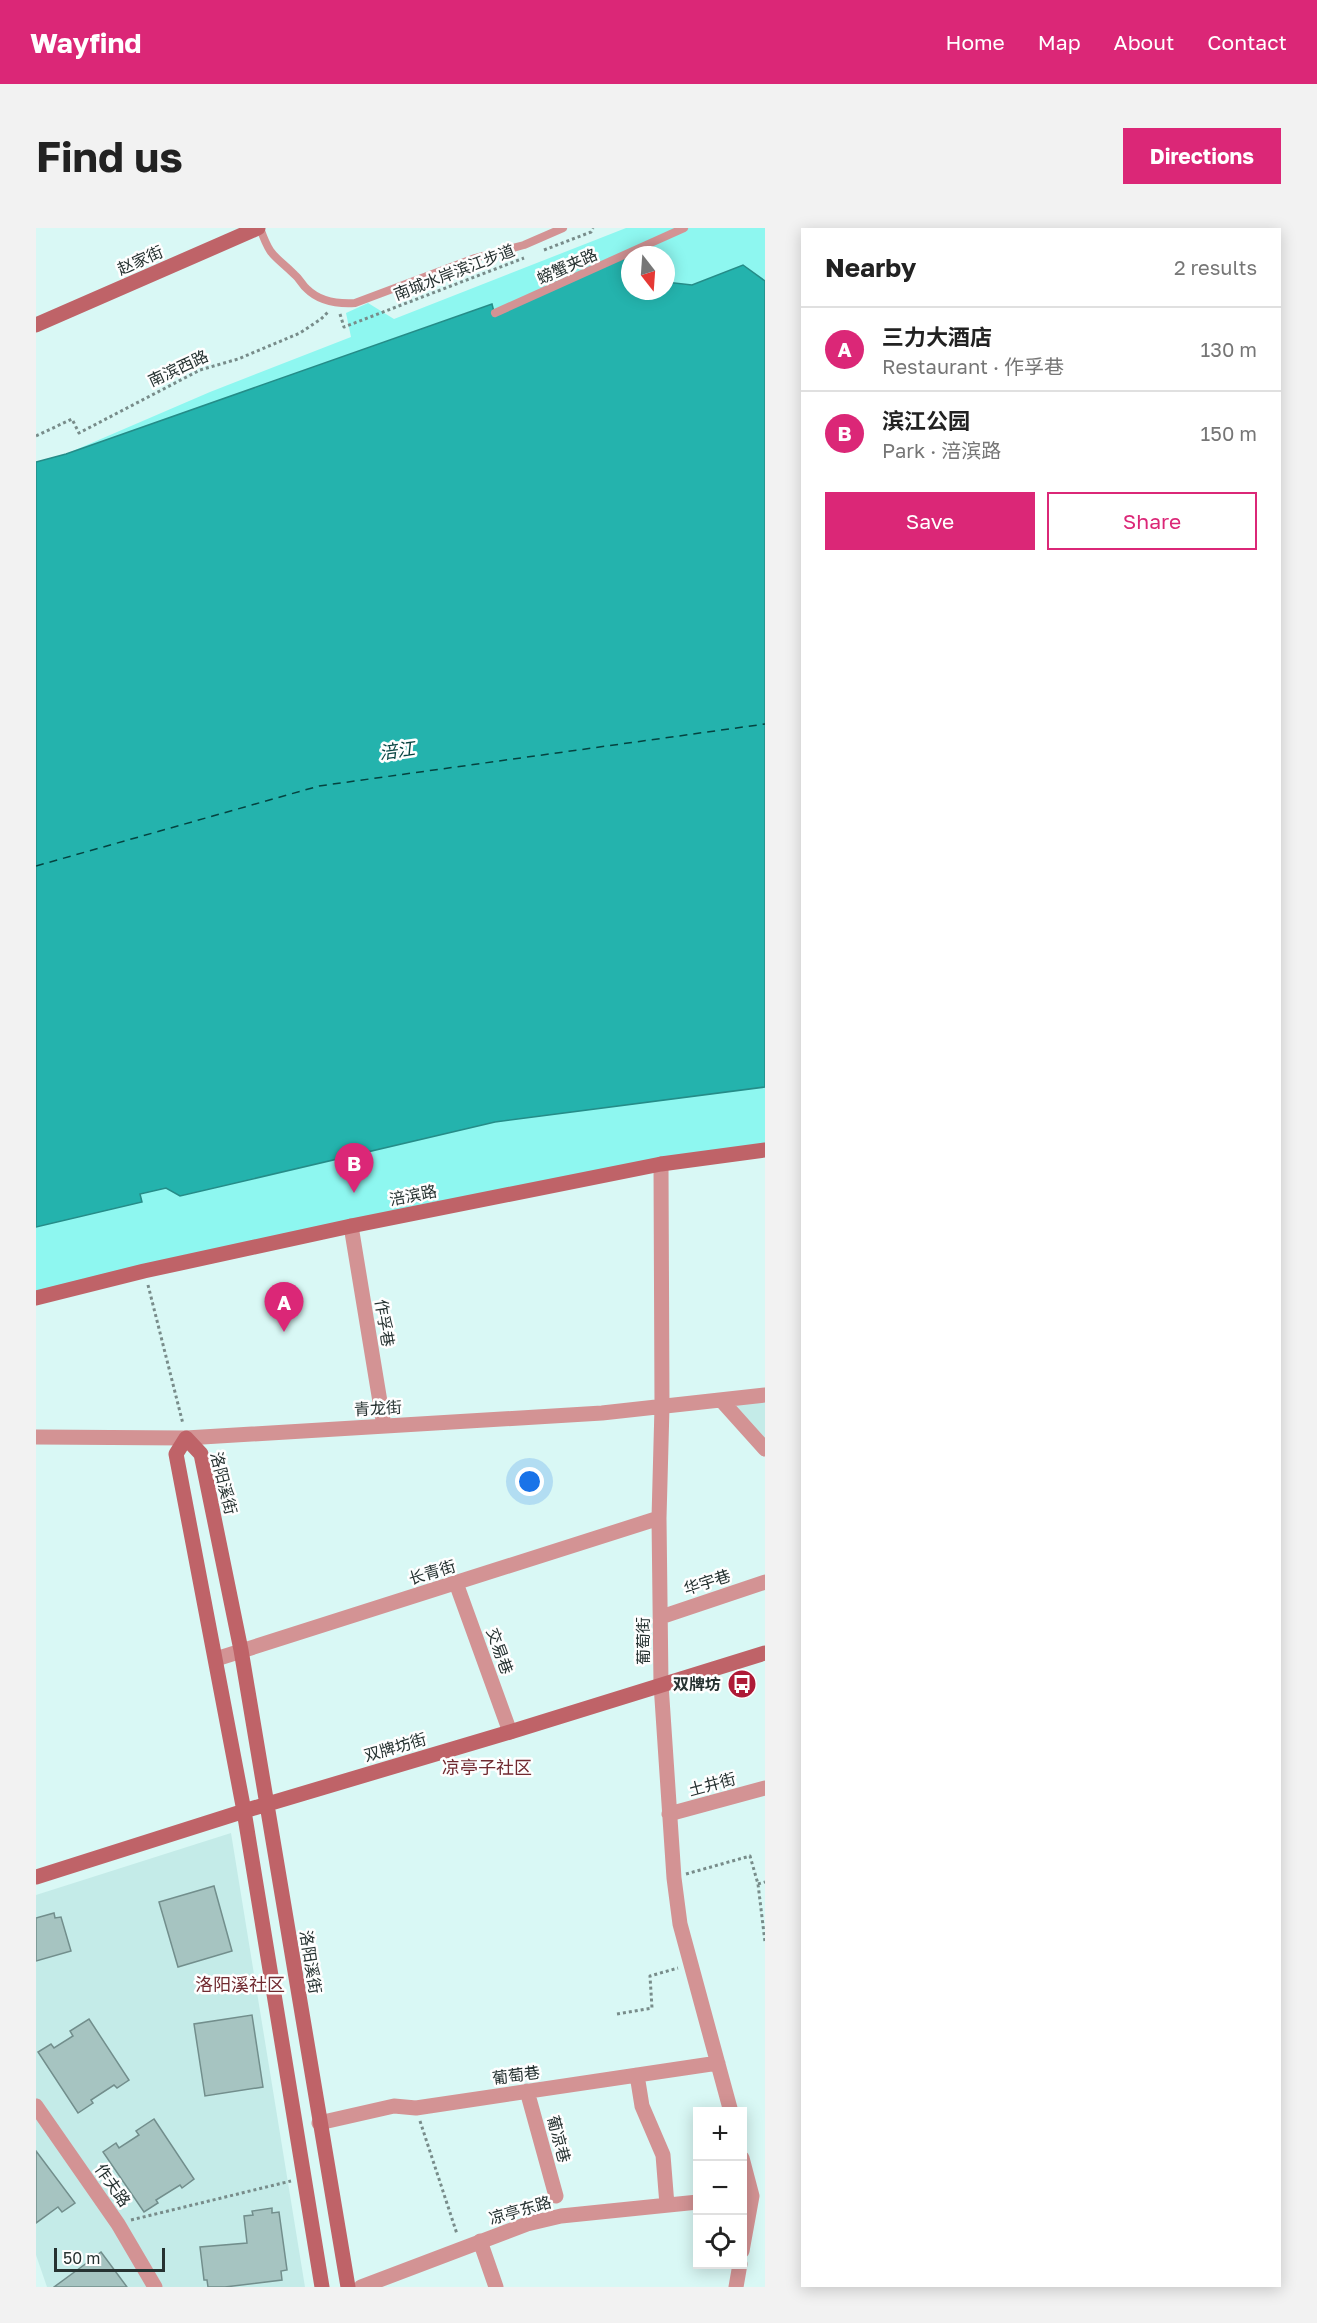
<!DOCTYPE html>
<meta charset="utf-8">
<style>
:root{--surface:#fff;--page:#f2f2f2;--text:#222;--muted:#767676;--line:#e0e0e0;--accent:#db2777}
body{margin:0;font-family:"Golos Text","Noto Sans SC",sans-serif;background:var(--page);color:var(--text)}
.controls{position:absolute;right:18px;bottom:18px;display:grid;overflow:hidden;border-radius:0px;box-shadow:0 3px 15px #0003}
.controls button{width:54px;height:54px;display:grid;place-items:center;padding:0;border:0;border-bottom:2px solid var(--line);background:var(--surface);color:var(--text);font:30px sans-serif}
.compass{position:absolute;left:585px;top:18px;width:54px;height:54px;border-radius:50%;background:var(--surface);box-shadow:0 3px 15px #0003;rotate:163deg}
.scale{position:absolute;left:18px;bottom:15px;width:111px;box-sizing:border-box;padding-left:6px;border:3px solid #263231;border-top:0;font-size:16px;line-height:21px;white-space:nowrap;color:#263231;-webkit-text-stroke:4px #fefefe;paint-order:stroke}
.you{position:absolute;left:494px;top:1254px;width:21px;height:21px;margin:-15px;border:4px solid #fff;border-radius:50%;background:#1a73e8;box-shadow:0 0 0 9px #1a73e833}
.badge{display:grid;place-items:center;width:39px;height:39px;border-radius:50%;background:var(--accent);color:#fff;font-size:20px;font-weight:700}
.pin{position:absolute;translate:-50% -50px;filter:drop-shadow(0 2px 3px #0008)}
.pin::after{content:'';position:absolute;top:32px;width:21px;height:18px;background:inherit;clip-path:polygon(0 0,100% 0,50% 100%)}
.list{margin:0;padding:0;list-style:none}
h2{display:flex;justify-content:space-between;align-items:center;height:78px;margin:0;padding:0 24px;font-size:26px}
h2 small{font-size:20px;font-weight:400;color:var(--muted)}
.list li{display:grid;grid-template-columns:39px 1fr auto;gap:18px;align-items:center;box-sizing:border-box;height:84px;padding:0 24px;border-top:2px solid var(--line)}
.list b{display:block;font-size:22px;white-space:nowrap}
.list p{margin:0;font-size:20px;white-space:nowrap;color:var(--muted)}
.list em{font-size:20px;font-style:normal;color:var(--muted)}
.actions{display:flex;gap:12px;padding:18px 24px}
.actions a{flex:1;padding:14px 0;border:2px solid var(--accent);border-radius:0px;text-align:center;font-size:21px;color:var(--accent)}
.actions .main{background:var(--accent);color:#fff}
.icon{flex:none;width:33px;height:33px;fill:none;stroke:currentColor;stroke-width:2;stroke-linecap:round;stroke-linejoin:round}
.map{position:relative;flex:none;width:729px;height:2059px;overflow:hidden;border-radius:0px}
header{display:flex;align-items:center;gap:36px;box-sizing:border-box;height:84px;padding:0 30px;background:var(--accent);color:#fff}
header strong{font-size:28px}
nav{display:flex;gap:33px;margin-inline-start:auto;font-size:21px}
.intro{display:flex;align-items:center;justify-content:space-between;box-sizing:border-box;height:144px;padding:0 36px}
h1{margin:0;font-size:42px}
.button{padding:15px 27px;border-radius:0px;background:var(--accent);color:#fff;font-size:21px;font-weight:700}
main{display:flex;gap:36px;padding:0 36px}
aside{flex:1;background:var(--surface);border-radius:0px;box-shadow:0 3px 15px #0003}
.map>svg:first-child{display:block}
.built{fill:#c4ebe8}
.green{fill:#8ef7f0}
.water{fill:#24b3ad;stroke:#258c88;stroke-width:1.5}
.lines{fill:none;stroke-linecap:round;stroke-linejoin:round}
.ferry{stroke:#054340;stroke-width:1.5;stroke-dasharray:8 6;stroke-linecap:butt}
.building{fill:#a6c4c1;stroke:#728e8c;stroke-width:1.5}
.path{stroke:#788c8a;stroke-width:3;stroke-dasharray:3 3;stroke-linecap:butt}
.lane{stroke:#d39394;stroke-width:8}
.street{stroke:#d39394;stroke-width:15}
.secondary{stroke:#bf6368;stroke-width:15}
.labels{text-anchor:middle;stroke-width:5;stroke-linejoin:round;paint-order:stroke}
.street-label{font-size:16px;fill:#263231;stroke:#fefefe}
.poi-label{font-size:16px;font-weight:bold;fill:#263231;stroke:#fefefe;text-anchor:end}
.water-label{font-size:18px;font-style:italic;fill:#054340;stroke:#fefefe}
.neighbourhood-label{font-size:18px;fill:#702a30;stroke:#fefefe}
</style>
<header>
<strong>Wayfind</strong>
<nav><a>Home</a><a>Map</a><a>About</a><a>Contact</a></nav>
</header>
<div class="intro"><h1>Find us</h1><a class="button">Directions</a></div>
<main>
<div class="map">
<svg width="729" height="2059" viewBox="0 0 729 2059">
<rect width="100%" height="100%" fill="#d9f8f5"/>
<path class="built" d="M729,1167V1221L685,1172Z
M195,1605L269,2059H11L0,2027V1667Z"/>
<path class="green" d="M590,0H729V53L707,37L656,57L630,54V27H594V36L584,29L459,85L455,76L30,226L174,164L315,109L310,85L332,75L358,91Z
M729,859V922L625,936L0,1070V999L105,974L103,966L130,960L145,968L459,894Z"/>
<path class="water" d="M584,29L594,36V63H630V54L656,57L707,37L729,53V859L459,894L144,968L130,960L104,966L106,974L0,999V234L30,226L456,76L458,84Z"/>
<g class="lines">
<path class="ferry" d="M0,638L283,558L729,496"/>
</g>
<path class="building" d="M178,1658L196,1723L142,1739L123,1674Z
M18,1685L19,1690L25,1689L35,1723L0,1733V1690Z
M216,1787L227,1859L169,1868L158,1796Z
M53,1791L93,1852L81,1860L78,1857L55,1872L57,1875L42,1885L2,1824L15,1816L18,1820L37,1808L34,1803Z
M118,1891L158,1951L146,1960L144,1957L120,1972L122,1975L108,1984L67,1924L80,1915L83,1920L103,1907L100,1903Z
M0,1923L39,1975L26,1984L22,1979L0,1995Z
M236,1980V1985L243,1984L251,2042L245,2043L246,2052L189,2059H172L171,2052H168L164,2019L211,2015L208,1988L217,1987L216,1983Z
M65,2024L91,2059H18L48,2037Z"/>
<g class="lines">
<path class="path" d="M508,22L555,4L557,0
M304,86L308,99L488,30
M0,208L36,191L43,205L164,142L202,131L264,105L285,91L293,83
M112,1057L147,1196
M650,1646L714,1628L722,1656L729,1714
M722,1656L729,1654
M581,1786L616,1780L614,1748L642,1740
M384,1893L421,2006
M95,1992L255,1953"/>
<path class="lane" d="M224,0C235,31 238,26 259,47C264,51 266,57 271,61C284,74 302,76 319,75L439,30L488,17L527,0
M459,85L648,0"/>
<path class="street" d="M625,936L626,1179L623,1290L625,1456L638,1650L644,1696L695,1884
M315,998L348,1198
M685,1172L729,1221
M0,1209L150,1210L566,1185L729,1167
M420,1355L474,1504
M625,1389L729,1354
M180,1431L623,1290
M633,1586L729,1560
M601,1847L606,1878L627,1927L631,1977
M491,1863L520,1968
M0,1878L82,1996L119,2059
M283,1895L358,1878L380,1880L682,1835
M706,1930L716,1968L706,2023
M444,2013L460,2059
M325,2059L491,1996L525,1988L662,1974
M700,2059L704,2036"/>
<path class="secondary" d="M0,97L222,0
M0,1070L108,1043L315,998L625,936L729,922
M0,1649L218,1580L474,1504L729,1425
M286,2059L208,1583L140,1226L150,1210L165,1226L205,1422L312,2059"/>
</g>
<defs>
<g id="bus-disc" transform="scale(1.5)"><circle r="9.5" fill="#ae1a37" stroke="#fefefe"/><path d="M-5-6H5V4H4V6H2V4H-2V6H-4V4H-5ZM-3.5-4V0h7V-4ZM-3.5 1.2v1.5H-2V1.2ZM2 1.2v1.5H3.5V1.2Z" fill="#fff"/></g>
</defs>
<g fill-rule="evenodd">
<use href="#bus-disc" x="706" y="1456"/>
</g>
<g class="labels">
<g class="street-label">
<text transform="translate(104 32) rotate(-24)" y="6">赵家街</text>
<text transform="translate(531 38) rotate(-24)" y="6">螃蟹夹路</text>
<text transform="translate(418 44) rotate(-21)" y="6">南城水岸滨江步道</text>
<text transform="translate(142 140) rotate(-25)" y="6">南滨西路</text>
<text transform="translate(377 967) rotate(-11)" y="6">涪滨路</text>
<text transform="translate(349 1095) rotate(81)" y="6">作孚巷</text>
<text transform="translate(342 1180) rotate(-3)" y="6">青龙街</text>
<text transform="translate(188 1255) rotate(76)" y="6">洛阳溪街</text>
<text transform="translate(396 1344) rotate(-17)" y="6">长青街</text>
<text transform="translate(671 1354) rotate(-18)" y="6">华宇巷</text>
<text transform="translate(607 1413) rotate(-90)" y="6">葡萄街</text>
<text transform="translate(464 1423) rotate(70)" y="6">交易巷</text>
<text transform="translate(359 1519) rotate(-16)" y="6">双牌坊街</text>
<text transform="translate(676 1556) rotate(-15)" y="6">土井街</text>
<text transform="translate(275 1734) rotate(81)" y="6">洛阳溪街</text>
<text transform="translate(480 1847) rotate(-8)" y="6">葡萄巷</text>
<text transform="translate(523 1911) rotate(75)" y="6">葡凉巷</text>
<text transform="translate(77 1957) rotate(55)" y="6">作夫路</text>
<text transform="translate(484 1982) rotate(-16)" y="6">凉亭东路</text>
</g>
<g class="poi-label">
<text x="685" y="1462">双牌坊</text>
</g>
<g class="water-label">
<text transform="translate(361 523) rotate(-8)" y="6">涪江</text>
</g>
<g class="neighbourhood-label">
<text x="451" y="1546">凉亭子社区</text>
<text x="204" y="1763">洛阳溪社区</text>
</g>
</g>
</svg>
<div class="controls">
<button>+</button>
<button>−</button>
<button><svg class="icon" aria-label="locate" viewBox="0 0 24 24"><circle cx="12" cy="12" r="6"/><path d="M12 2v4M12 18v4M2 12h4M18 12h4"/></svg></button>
</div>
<svg class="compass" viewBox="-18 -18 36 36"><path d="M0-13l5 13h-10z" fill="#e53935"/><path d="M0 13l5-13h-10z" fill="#767676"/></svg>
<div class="scale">50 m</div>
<div class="you"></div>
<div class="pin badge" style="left:248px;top:1104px">A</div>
<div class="pin badge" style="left:318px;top:965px">B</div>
</div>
<aside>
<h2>Nearby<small>2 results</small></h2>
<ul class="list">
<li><span class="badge">A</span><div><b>三力大酒店</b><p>Restaurant · 作孚巷</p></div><em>130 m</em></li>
<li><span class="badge">B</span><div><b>滨江公园</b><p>Park · 涪滨路</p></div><em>150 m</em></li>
</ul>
<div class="actions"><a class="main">Save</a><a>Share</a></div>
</aside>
</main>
